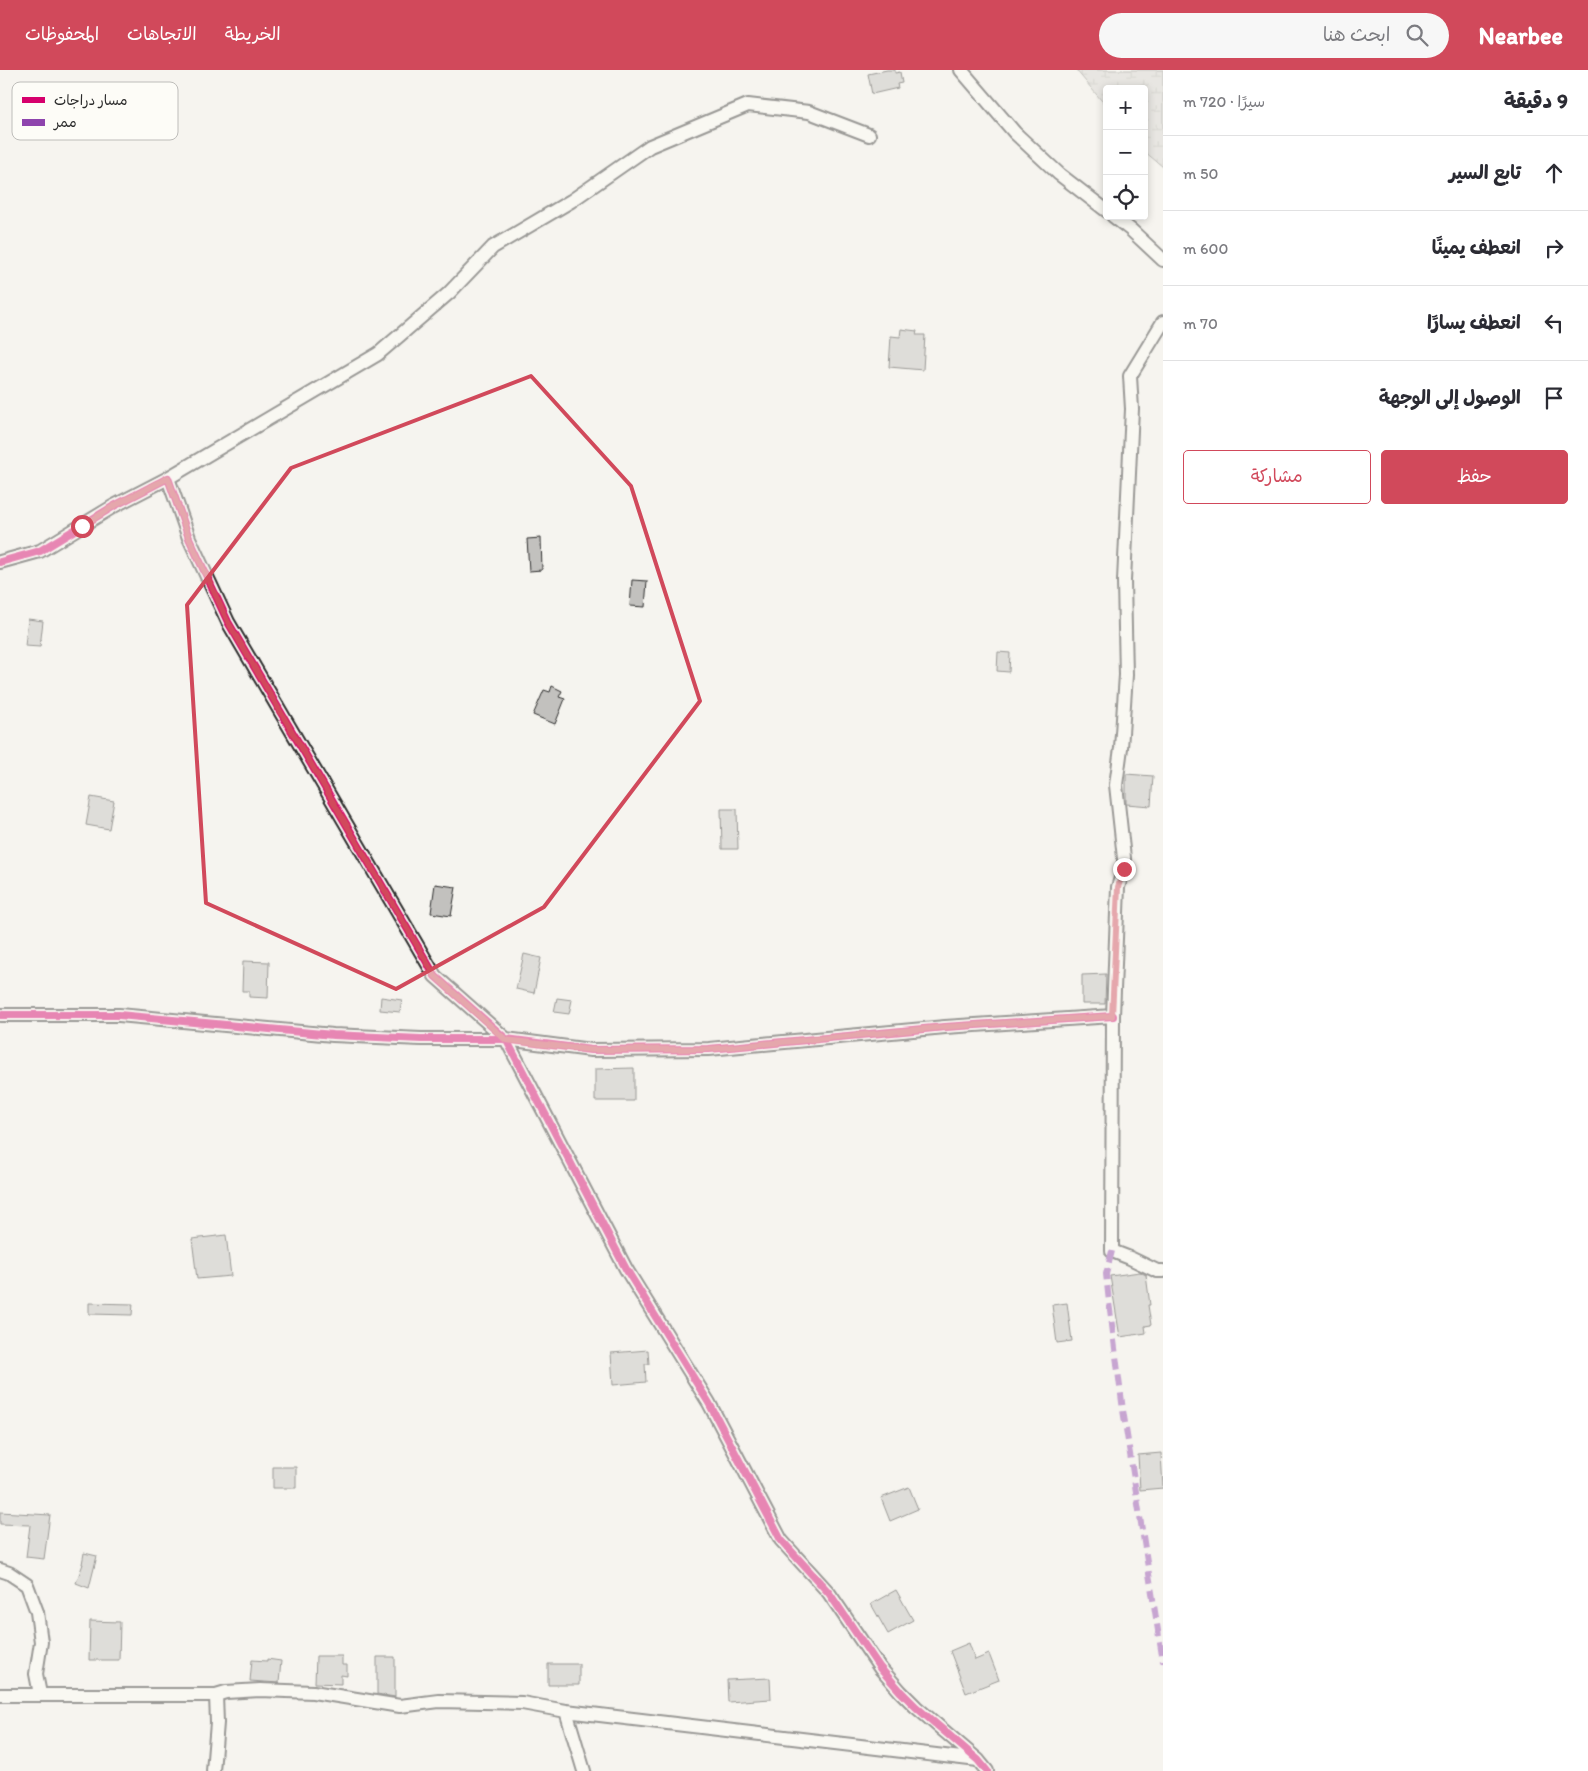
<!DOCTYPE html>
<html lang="ar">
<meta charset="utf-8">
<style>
:root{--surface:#fff;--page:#f7f7f7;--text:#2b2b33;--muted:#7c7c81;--line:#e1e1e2;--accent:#d1495b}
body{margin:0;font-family:Itim,"Playpen Sans Arabic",sans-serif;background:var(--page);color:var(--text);direction:rtl}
.controls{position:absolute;right:15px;top:15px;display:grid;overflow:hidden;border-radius:5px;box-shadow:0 2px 8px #0003}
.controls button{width:45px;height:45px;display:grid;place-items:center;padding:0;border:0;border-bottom:1px solid var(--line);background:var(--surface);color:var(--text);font:25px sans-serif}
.stop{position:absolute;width:15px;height:15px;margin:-11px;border:4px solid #d1495b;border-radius:50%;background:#fff}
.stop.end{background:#d1495b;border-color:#fff;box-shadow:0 1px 5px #0008}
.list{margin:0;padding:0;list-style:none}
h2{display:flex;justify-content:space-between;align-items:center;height:65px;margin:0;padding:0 20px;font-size:21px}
h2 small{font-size:16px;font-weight:400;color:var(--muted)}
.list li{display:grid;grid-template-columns:32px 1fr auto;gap:15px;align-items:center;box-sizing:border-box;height:75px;padding:0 20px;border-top:1px solid var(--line)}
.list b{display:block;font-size:19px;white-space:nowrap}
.list em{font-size:16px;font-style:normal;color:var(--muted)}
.actions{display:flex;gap:10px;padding:15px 20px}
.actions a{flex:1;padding:11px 0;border:1px solid var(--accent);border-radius:5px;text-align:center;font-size:18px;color:var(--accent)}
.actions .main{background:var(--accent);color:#fff}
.icon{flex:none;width:28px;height:28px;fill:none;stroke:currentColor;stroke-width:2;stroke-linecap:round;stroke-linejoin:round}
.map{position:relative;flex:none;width:1163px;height:1701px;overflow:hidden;direction:ltr}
header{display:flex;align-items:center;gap:30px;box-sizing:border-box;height:70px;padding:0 25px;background:var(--accent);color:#fff}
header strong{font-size:24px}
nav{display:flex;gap:28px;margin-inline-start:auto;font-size:18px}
.search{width:350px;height:45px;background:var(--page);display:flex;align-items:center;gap:12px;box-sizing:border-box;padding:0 18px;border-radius:28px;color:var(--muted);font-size:19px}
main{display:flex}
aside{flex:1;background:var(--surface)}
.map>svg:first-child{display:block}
.wetland{fill:url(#wetland-marsh);stroke:#81807e}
.building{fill:#c2c1be;stroke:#2b2b2b}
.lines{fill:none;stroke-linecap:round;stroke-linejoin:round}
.street-casing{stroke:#2b2b2b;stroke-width:16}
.street{stroke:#fdfcf7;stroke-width:12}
.quiet{stroke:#8e44ad;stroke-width:6;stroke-dasharray:12 6;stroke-linecap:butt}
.cycleway-casing{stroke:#fdfcf7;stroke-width:11}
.cycleway{stroke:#d6006c;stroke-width:8}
.route{stroke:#d1495b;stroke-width:6}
.marked{fill:none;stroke:#d1495b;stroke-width:4;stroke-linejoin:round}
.key{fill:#fdfcf7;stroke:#bebdba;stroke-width:1}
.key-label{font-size:14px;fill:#2b2b2b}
</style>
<header>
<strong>Nearbee</strong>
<div class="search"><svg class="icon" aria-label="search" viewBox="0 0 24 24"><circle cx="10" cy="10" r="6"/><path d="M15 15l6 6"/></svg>ابحث هنا</div>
<nav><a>الخريطة</a><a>الاتجاهات</a><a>المحفوظات</a></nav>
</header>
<main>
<aside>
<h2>9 دقيقة<small>سيرًا · 720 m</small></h2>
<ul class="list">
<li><svg class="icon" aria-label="ahead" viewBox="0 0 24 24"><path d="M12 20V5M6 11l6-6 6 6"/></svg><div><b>تابع السير</b></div><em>50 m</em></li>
<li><svg class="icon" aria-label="right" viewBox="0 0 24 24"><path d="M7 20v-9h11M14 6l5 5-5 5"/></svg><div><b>انعطف يمينًا</b></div><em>600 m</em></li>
<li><svg class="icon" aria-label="left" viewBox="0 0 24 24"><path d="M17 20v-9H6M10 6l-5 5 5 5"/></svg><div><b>انعطف يسارًا</b></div><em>70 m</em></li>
<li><svg class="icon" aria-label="arrive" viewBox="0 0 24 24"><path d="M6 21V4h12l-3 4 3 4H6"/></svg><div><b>الوصول إلى الوجهة</b></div></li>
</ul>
<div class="actions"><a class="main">حفظ</a><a>مشاركة</a></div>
</aside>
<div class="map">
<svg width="1163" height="1701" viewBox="0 0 1163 1701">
<defs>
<pattern id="wetland-marsh" width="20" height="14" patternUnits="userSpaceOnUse" patternTransform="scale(1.25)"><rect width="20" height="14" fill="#d7d6d2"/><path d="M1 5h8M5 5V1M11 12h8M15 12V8" fill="none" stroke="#b9b8b4"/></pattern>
</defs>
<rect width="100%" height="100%" fill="#f5f4ef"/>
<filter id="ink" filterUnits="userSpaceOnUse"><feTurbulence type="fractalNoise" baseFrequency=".02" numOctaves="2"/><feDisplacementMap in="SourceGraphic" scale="10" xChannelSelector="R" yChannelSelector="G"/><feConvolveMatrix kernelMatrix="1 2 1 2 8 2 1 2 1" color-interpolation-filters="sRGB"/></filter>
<g filter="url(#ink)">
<path class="wetland" d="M1076,0H1163V97L1144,81V19H1107V37Z"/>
<path class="building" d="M887,0H895V3L900,2L902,13L897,14L898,18L872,24L868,4Z
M901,259L917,261L916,265H925L923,300L889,297L891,266L900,267Z
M541,468L542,500L529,501L527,469Z
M632,510L647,511L645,537L630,536Z
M28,549L43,551L40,577L25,576Z
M998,582L1010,583L1009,602L997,601Z
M552,616L562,621L559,627L565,629L555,654L533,645L544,620L550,622Z
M1126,704L1153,706L1151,736L1126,734Z
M91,727L114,731L109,759L86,755Z
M721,739H737L738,779H722Z
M435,814L456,817L451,846L431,843Z
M524,884L541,888L534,923L516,919Z
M243,891L269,892L268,928L249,927V921H242Z
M1106,904L1105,934H1082V905Z
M381,927L402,930L400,942L380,940Z
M557,928L572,930L569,944L554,942Z
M634,998V1031H595V999Z
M226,1165L231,1206L197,1209L192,1169Z
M1140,1202L1146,1205L1150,1235H1148L1151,1255L1145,1256L1146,1263L1120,1267L1110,1206Z
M89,1233L133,1234L132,1245L89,1244Z
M1067,1233L1072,1271L1057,1273L1052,1235Z
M648,1280L649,1294H645L646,1312L613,1315L611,1283Z
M1161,1383L1163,1418L1140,1420L1138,1385Z
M273,1397H296V1418H273Z
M909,1417L918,1439L890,1451L881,1428Z
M0,1442L50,1445L44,1489L26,1487L30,1455L0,1454Z
M84,1483L97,1486L89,1518L76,1513L83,1494H82Z
M896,1520L913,1550L888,1564L871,1534Z
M90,1551L120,1552L119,1590H89Z
M969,1573L975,1590L989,1584L999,1610L966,1623L950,1581Z
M316,1586H342V1595H347V1606L341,1605V1614L315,1613Z
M377,1587H395V1627L377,1624Z
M267,1589L281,1591L279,1613L250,1611L252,1590L267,1591Z
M548,1594H579V1615H548Z
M770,1608L771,1629L728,1632L727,1610Z"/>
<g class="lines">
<g class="street-casing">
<path id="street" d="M961,0L1015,63L1059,104L1107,141
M1113,146L1131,160L1163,190
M1163,252L1130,306L1132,339L1124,511L1126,605L1121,678L1116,715L1124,788V799L1118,817L1113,946L1112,1181L1130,1188L1157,1201H1163
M168,408L378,284L449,223L493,177L571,131L650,76L748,35L809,42L869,65
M0,492L40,481L114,436L168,408L189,468L228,552L435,906L506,969L626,1199L709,1333L781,1470L829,1523L880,1598L901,1622L916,1637L978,1690L987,1701
M0,945H119L333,965L421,969H506L591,980L709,979L945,957L1113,946
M0,1500L9,1503L27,1515L37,1542L41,1572L36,1604L40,1624
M0,1625H216L226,1622L260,1620L313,1622L400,1636L439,1631L522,1633L566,1641L978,1690
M566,1641L584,1701
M213,1701L217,1653L216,1625"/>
</g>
<use href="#street" class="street"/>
<path class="quiet" d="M1112,1181L1106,1204L1109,1232L1123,1340L1163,1592"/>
<g class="cycleway-casing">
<path id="cycleway" d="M0,492L40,481L114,436L168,408L189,468L228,552L435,906L506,969L626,1199L709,1333L781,1470L829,1523L880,1598L901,1622L916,1637L978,1690L987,1701
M0,945H119L333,965L421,969H506L591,980L709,979L945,957L1113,946"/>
</g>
<use href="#cycleway" class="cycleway"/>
</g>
</g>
<g class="lines" filter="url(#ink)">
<path class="route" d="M82,456L114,436L168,408L189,468L228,552L435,906L506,970L591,980L709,979L945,957L1112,946L1118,817L1124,799"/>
</g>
<path d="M0 0H1163V1701H0ZM531,306L631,416L700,631L544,837L396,919L206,833L187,535L291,398Z" fill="#f5f4ef" fill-opacity=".55" fill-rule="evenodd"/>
<path class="marked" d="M531,306L631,416L700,631L544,837L396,919L206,833L187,535L291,398Z"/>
<rect x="12" y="12" width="166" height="58" rx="8" class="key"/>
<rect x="22" y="27" width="23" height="6" fill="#d6006c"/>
<rect x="22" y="49" width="23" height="7" fill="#8e44ad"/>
<g class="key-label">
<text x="54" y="35">مسار دراجات</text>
<text x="54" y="57">ممر</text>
</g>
</svg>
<div class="controls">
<button>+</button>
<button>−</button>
<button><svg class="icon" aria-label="locate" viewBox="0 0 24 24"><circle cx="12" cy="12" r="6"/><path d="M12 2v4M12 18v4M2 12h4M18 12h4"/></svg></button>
</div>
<div class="stop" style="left:82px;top:456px"></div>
<div class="stop end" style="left:1124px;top:799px"></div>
</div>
</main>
